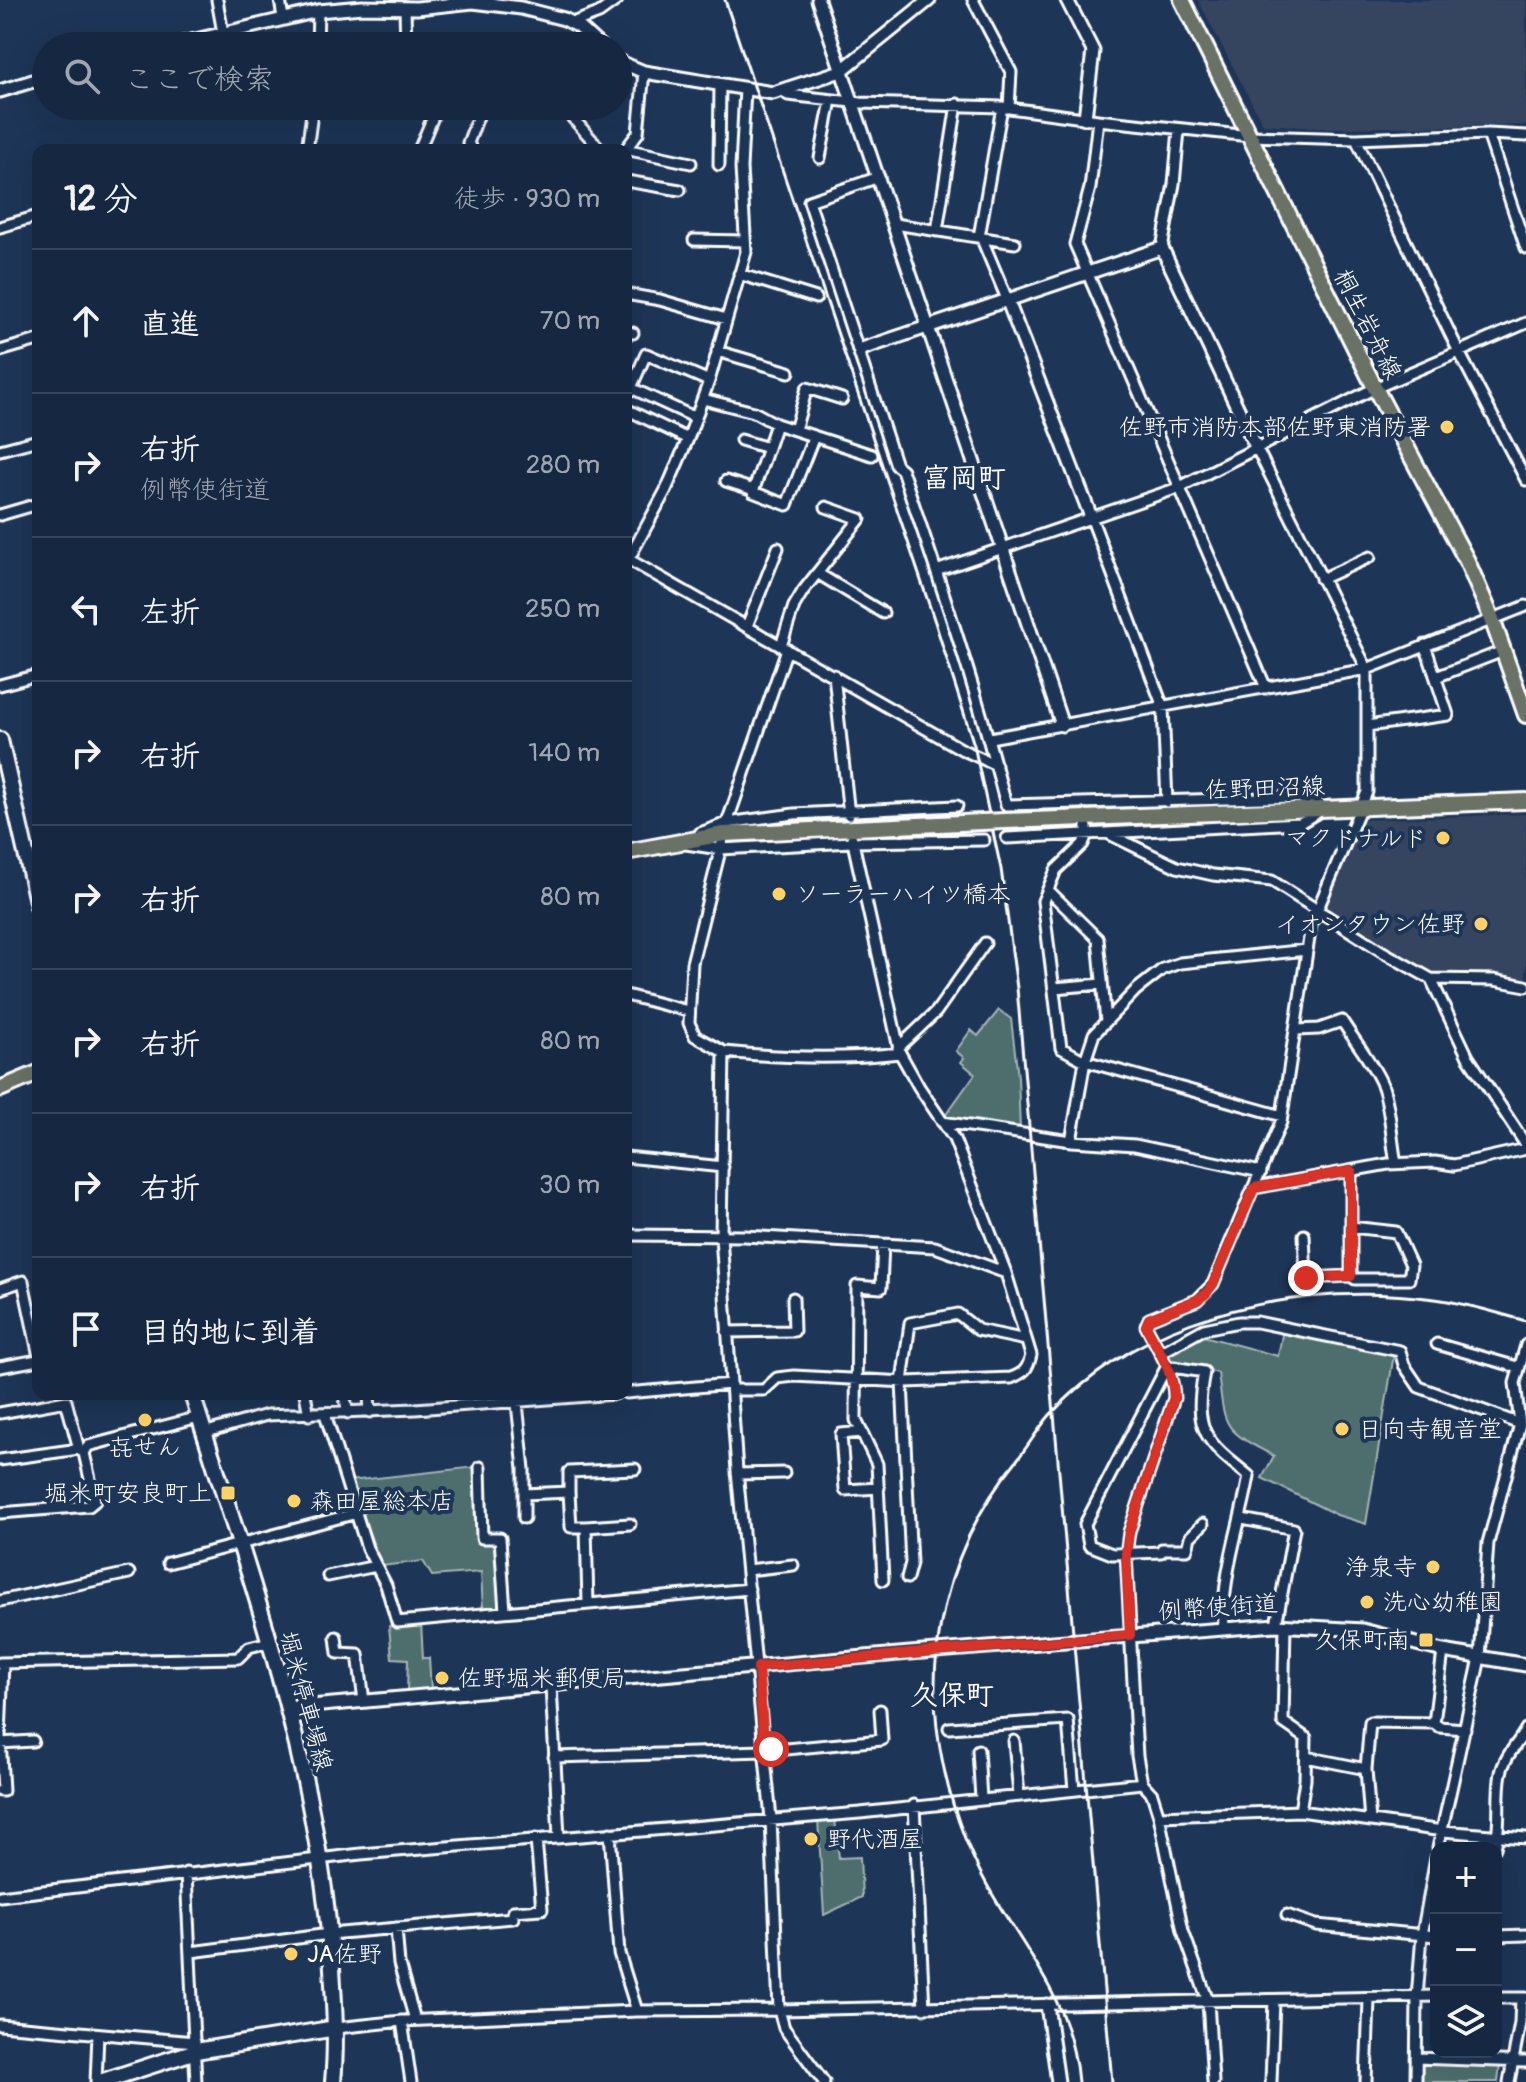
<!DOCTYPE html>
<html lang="ja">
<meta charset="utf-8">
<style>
:root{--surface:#162841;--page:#1f3048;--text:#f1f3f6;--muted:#9ea6b1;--line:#35445a}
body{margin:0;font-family:Pangolin,"Klee One",sans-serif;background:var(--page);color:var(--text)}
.controls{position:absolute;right:24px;bottom:24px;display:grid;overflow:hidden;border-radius:16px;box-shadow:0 8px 32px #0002}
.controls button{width:72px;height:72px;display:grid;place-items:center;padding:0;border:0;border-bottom:2px solid var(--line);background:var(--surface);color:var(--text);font:40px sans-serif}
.stop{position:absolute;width:24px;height:24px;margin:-18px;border:6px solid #d93025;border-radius:50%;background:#fff}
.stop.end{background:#d93025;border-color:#fff;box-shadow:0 2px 8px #0008}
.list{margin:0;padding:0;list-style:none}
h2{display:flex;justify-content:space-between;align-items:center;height:104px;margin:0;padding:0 32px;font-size:34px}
h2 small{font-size:26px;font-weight:400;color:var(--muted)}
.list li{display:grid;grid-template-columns:52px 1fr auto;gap:24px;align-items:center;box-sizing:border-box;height:144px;padding:0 32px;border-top:2px solid var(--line)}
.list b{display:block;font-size:30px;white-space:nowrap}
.list p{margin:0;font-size:26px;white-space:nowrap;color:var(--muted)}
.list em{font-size:26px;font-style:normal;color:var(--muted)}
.icon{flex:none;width:44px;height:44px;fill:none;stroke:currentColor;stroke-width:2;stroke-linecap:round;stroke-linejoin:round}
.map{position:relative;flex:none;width:1526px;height:2082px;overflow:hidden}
.search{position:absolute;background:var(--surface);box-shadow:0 8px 32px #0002;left:32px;top:32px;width:600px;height:88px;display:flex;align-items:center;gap:20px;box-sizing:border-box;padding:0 28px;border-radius:44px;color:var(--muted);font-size:30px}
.panel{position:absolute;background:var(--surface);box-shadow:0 8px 32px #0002;left:32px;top:144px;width:600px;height:1256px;border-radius:16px}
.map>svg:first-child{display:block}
.built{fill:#354461}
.green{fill:#4e6e6d;stroke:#a6b6b6;stroke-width:2}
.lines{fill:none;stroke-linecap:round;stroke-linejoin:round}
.minor-casing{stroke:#fff;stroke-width:15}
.tertiary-casing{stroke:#fff;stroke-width:17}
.secondary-casing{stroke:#fff;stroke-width:20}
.primary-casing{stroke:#fff;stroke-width:20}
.minor{stroke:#1d3557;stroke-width:9}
.tertiary{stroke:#1d3557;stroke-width:11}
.secondary{stroke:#1d3557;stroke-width:14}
.primary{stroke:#6b7165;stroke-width:14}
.rail{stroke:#fff;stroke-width:3}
.primary-bridge-casing{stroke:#fff;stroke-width:20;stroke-linecap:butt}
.primary-bridge{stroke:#6b7165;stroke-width:14}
.route{stroke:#d93025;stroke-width:10}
.poi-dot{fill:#ffd166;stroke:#1d3557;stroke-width:3}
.labels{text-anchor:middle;stroke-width:8;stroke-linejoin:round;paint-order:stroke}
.street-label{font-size:24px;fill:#fff;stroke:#1d3557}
.poi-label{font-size:24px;fill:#fff;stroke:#1d3557;text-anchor:start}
.quarter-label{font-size:28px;font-weight:bold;fill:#fff;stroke:#1d3557}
</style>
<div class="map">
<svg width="1526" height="2082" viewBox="0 0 1526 2082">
<rect width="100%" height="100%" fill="#1d3557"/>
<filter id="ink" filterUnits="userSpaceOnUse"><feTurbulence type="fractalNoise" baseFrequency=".0125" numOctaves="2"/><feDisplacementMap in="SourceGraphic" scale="16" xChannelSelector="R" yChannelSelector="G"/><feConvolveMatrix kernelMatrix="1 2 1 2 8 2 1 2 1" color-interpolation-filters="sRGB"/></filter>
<g filter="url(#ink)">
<path class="built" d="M1198,0H1526V125L1329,128L1263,124Z
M1526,814V981L1458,973L1435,975L1387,948L1324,908L1322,905L1362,820Z"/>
<path class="green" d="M999,1010L1011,1019L1018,1077L1020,1130L949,1120L945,1116L975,1074L961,1062L964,1058L956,1051L971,1030L978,1036Z
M1283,1330L1394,1354L1366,1524L1337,1515L1262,1478L1274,1456C1222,1429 1225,1429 1218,1373L1171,1362L1167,1352L1200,1335L1278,1356Z
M476,1467L480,1541H497L502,1609L483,1610L481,1572L432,1576L423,1561L382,1566L349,1481Z
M421,1622L423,1658H429L431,1689L407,1691L408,1659L392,1658L389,1626Z
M835,1819L839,1858L860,1857L862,1897L824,1915L818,1820Z
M1418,2059L1500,2064L1498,2082H1417Z"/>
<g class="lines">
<g class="minor-casing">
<path id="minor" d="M217,0L223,33
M280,0L283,18
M973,0L1011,72L1009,108
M405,8L406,46
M572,23L599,13L617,0
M317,46L318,11
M783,90L788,95L861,103L1002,107L1098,120L1250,136L1356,139L1488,134L1526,136
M562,106L601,150
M1098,120L1090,188L1075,244L1266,688
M1488,134L1526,248
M1356,139L1458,350L1526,480
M625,149L691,163
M307,150L313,106
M419,150L435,112L420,106
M472,150L468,143L482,106
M625,150L638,133L644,72
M820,158L831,100
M719,165L720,84
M879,177L809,201L896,465L902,470C940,581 977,691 1006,805L1298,797L1323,806
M626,181L680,190
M895,224L1015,243
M0,227L38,216
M937,231L957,104
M979,237L1002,107
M981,237L1007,299
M694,240L745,241
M1162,248L1174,184L1179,130
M739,274L816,298
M626,294L660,300L726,319
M626,331L633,333
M0,351L38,340
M717,351L789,372
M703,399L754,412L776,424L872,455
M626,409L688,439
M696,418L631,388L646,354L709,381
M776,424L753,492L787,505L814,436
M795,430L807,388L842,399
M741,440L768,448
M0,450L38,440
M726,481L754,490
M0,515L38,504
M1091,517L1163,707L1167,802
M626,558L963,750L996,765
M626,564L666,490L688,439L709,381L746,252L741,168L745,89
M936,571L1178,488L1375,388L1526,323
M817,573L883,613
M1321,579L1370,557
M747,626L778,548
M781,646L794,606L803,591L860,519L826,507
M787,649L727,823L692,963L689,1023L695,1036L724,1052L721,1236L737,1471L771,1819L779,2010L784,2028L824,2082
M834,675L849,815
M1436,677L1503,651
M0,685L38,675
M1367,726L1448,715L1425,645
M990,738L1367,669L1526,606
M1087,827V834L1083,844L1056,870L1043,901L1061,1048L1085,1061L1282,1116
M700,833L727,823L794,814L957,806
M1109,834L1177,867L1213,875L1272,881L1383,952L1431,979L1494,980L1526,986
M1007,838L1300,823L1320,811
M686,844L720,849L852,842L984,840
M1048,890L1098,939L1106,1022
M1431,979L1468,1057L1526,1145
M1054,988L1102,984
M626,995L688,1011
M1296,1030L1319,1029L1342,1021C1355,1042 1374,1064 1383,1087C1391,1111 1391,1138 1396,1163
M898,1048L936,1012L985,943
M724,1052C784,1058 840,1060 900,1053
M942,1122L1071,1141L1135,1145L1261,1172
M1071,1141L1085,1061L1094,1034L1136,990L1163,969L1180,963L1307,950
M626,1157L723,1167
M1351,1171V1276L1355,1279H1409L1411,1265L1396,1232L1351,1227
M1254,1188L1388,1164L1435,1162L1454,1165L1526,1149
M626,1235L745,1236L935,1247L1006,1273
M1304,1235L1306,1278L1351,1276
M883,1244L881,1288L857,1286L856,1420L877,1464L883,1580
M0,1289L23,1281L38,1352
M727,1332L794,1331L793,1298
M1437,1344L1517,1367
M1160,1353L1204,1329L1239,1322H1257L1400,1351L1404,1365L1419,1387L1520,1424
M0,1367L38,1360
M732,1390H764L777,1378L794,1376L906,1382L1011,1378C1024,1373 1028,1369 1031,1355L1006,1273L954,1139L919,1087L900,1053L852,838
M626,1393L731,1384
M305,1394L309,1415
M344,1394L348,1413
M369,1394L370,1412
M516,1394L524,1469V1518
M0,1413L66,1401L79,1449
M325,1414L367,1548L386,1585L397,1622L749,1589
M862,1432L841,1434L845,1490L879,1488
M203,1433L267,1415L415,1409L615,1394
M84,1453L88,1446L199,1417
M0,1460L79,1449L81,1451
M480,1467L482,1538H500L505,1611
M737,1474L784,1473
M569,1492V1472L635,1469
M524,1494L569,1492L571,1527H586L588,1604
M0,1513L89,1506L95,1501L84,1453
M1242,1519L1294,1529L1276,1625
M1203,1524L1190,1537L1187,1549H1162L1161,1552L1112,1554L1089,1545L1085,1524L1167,1366L1204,1372C1193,1431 1205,1441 1249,1476C1240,1527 1221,1576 1224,1628
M586,1527L630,1524
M168,1563L357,1513
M747,1570L793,1565
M328,1576L376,1566
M907,1578L911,1563L902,1382L910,1323L958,1314L978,1330L1026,1340
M0,1601L129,1573
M1285,1625L1283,1722L1306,1738L1305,1780L1300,1811
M336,1637L338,1653L358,1654L364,1701
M0,1663L238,1658L249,1647L269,1642
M551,1685L559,1837
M1434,1723L1443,1651
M949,1728L1068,1720L1074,1790
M1014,1741L1019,1795
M0,1743L33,1741
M978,1750L981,1799
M554,1757L765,1751L882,1740L880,1710
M1306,1757L1366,1769
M0,1791H3L0,1737L3,1663
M914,1805L924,2008
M1159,1816L1300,1811L1443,1831L1526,1838
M1370,1821L1366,1769L1370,1722L1434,1723L1439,1727L1465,1729
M610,1833L619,1953L637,2011
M1438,1848L1480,1658L1488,1543L1520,1424L1515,1383L1526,1345
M1495,1848C1502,1824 1496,1798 1501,1773C1504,1757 1518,1744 1526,1729
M186,1873L196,2082
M0,1896L361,1854L860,1813L1142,1783
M1287,1915L1316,1925L1436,1936
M396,1928L399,1964L415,2020
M1496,1936L1526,1935
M191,1952L329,1934L513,1918V1911L542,1909L536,1839
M1496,1998H1526
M402,2021L411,2082
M0,2025L195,2042
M336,2028L402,2021L637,2011L779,2010L1436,1996
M1416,2058L1526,2062
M96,2082L98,2034
M1213,2082L1208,2001L1183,1931L1159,1816L1152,1794L1142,1783L1137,1756L1126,1554L1129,1532L1174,1398C1174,1372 1158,1349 1146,1326L1149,1319L1197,1300L1213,1284L1281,1122L1311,925L1367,792V669L1257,449
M1271,2082L1274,2000
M1366,2082L1369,2000
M1416,2082L1417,1998L1422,1935L1436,1858
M1509,2082L1520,2023L1521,1998"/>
</g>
<g class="tertiary-casing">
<path id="tertiary" d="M818,0L1062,725
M1067,0L1093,51L1085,118
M170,46L318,11L362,7L417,8L473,2L521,8L564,19L578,26L600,46
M618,61L644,72L773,93L841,71L929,0
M0,91L46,77
M1007,299L1091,517
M859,350L1162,248L1257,449
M288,1708L910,1653L1276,1625L1363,1630L1443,1651L1526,1665
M1047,2005L1058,2082"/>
</g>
<g class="secondary-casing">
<path id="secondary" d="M0,740L38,906
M192,1394C250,1577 316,1761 331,1954C334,1998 337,2039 333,2082
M100,2082L196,2051L336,2028"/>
</g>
<g class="primary-casing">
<path id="primary" d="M1182,0L1375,388L1467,561L1492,619L1526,715
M1005,821L1526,801
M626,852L724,834L982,822
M0,1089L38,1073"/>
</g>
<use href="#minor" class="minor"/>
<use href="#tertiary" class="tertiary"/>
<use href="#secondary" class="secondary"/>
<use href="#primary" class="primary"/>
<path class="rail" d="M725,0L935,622L974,745L1001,869L1017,988L1112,2082
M1078,2082C1072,2008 1034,1962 997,1902C971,1860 953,1813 943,1764C920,1657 947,1545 1017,1460C1028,1446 1038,1429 1050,1415C1064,1400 1080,1386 1096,1374C1189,1304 1322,1284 1435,1299C1466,1303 1497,1313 1526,1321"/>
<g class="primary-bridge-casing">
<path id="primary-bridge" d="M982,822L1005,821"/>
</g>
<use href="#primary-bridge" class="primary-bridge"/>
</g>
</g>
<g class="lines" filter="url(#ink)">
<path class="route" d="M771,1749L765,1751L758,1667L1130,1635L1126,1554L1129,1532L1174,1398C1174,1372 1158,1349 1146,1326L1149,1319L1197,1300L1206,1294L1213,1284L1254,1188L1351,1171V1276L1306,1278"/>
</g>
<g class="poi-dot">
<circle cx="1447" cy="427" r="8"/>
<circle cx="1443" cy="838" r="8"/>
<circle cx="779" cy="894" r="8"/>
<circle cx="1481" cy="924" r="8"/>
<circle cx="145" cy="1420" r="8"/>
<circle cx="1342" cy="1429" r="8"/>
<rect x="220" y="1485" width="16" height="16" rx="4"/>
<circle cx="294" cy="1501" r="8"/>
<circle cx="1433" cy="1567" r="8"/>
<circle cx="1367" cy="1602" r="8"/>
<rect x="1418" y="1632" width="16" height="16" rx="4"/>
<circle cx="442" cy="1678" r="8"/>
<circle cx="811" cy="1839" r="8"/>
<circle cx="291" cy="1954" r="8"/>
</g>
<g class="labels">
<g class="street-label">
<text transform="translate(1368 324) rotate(63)" y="8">桐生岩舟線</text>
<text transform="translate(1265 788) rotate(-2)" y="8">佐野田沼線</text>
<text transform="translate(1218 1607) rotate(-4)" y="8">例幣使街道</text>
<text transform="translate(306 1701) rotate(75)" y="8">堀米停車場線</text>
</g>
<g class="poi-label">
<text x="1431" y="435" text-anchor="end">佐野市消防本部佐野東消防署</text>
<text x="1427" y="846" text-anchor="end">マクドナルド</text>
<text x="795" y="902">ソーラーハイツ橋本</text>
<text x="1465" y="932" text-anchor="end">イオンタウン佐野</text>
<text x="1358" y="1437">日向寺観音堂</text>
<text x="145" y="1455" text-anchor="middle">㐂せん</text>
<text x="212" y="1501" text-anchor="end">堀米町安良町上</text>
<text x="310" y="1509">森田屋総本店</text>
<text x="1417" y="1575" text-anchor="end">浄泉寺</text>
<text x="1383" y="1610">洗心幼稚園</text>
<text x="1410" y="1648" text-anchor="end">久保町南</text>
<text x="458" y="1686">佐野堀米郵便局</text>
<text x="827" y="1847">野代酒屋</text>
<text x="307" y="1962">JA佐野</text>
</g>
<g class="quarter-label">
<text x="964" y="487">富岡町</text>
<text x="952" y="1704">久保町</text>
</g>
</g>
</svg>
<div class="controls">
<button>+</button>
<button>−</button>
<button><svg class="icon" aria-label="layers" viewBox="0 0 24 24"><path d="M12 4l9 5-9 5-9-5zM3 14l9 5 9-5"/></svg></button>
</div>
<div class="stop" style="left:771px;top:1749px"></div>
<div class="stop end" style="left:1306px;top:1278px"></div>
<div class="search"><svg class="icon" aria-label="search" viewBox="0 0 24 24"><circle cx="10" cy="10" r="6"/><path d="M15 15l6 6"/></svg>ここで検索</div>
<section class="panel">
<h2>12 分<small>徒歩 · 930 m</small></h2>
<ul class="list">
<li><svg class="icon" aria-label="ahead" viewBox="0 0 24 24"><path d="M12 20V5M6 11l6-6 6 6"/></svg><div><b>直進</b></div><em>70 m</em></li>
<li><svg class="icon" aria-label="right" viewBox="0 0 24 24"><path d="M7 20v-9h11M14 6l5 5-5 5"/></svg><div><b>右折</b><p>例幣使街道</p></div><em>280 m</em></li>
<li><svg class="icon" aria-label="left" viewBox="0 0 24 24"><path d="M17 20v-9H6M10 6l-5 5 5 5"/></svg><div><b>左折</b></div><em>250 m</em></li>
<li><svg class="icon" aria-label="right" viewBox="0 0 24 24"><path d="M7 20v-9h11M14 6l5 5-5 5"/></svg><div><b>右折</b></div><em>140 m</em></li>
<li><svg class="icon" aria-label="right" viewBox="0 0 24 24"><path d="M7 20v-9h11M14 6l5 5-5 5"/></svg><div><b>右折</b></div><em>80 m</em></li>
<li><svg class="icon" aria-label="right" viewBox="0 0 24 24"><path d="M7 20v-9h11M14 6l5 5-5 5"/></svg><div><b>右折</b></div><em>80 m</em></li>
<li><svg class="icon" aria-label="right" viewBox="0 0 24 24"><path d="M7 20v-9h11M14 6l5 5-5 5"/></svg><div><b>右折</b></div><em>30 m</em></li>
<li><svg class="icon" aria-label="arrive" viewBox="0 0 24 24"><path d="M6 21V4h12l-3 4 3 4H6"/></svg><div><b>目的地に到着</b></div></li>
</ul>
</section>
</div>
